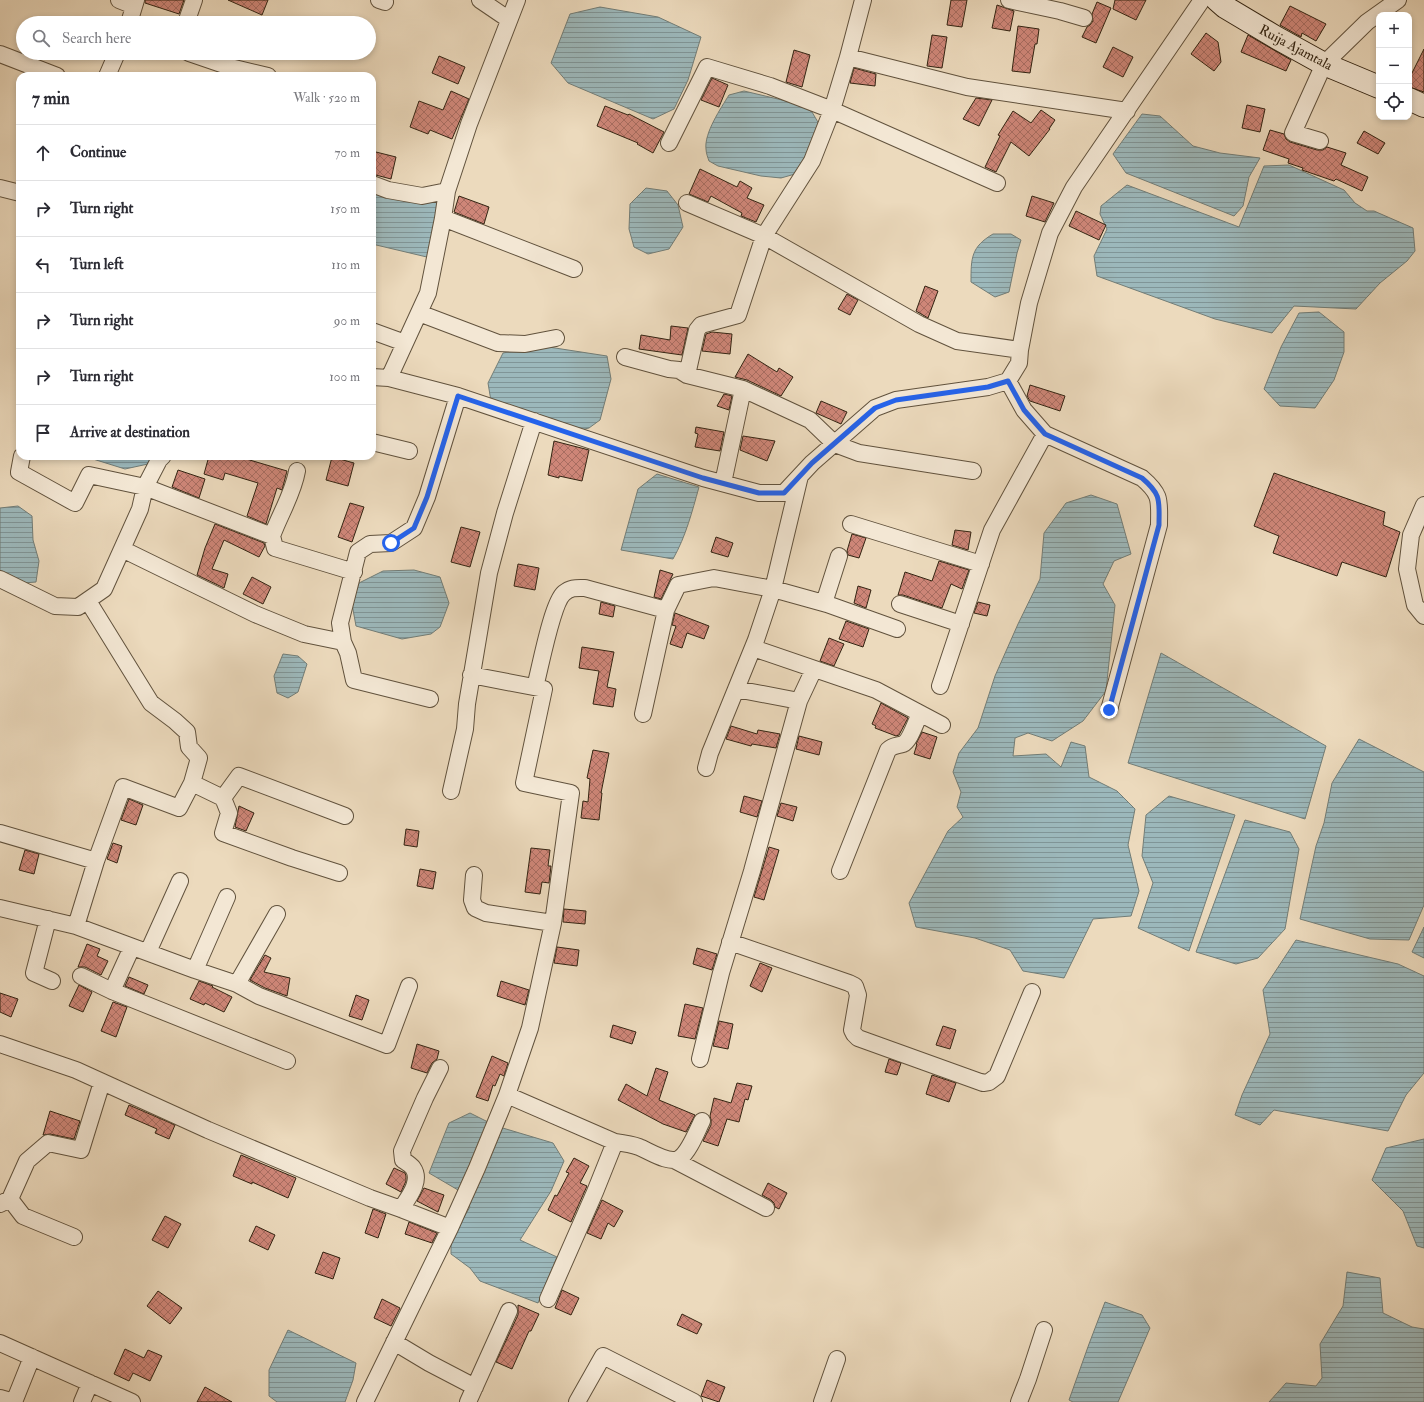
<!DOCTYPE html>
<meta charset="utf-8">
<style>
:root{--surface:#fff;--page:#f7f7f7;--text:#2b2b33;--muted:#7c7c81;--line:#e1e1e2}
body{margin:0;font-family:"IM FELL Double Pica",serif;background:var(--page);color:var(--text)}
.controls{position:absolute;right:12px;top:12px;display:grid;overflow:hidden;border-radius:8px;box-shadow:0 2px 6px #0003}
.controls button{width:36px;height:36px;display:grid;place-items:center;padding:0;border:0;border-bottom:1px solid var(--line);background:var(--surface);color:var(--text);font:20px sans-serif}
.stop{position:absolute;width:12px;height:12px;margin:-9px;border:3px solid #2563eb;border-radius:50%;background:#fff}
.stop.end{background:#2563eb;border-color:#fff;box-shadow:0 1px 4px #0008}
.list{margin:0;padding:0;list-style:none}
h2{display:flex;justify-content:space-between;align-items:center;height:52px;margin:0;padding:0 16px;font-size:17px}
h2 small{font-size:13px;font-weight:400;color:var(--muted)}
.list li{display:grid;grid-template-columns:26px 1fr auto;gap:12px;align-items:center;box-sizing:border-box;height:56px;padding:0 16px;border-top:1px solid var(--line)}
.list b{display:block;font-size:15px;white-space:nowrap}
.list em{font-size:13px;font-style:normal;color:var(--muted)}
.icon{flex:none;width:22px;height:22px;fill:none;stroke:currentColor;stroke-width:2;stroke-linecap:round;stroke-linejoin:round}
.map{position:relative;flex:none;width:1424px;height:1402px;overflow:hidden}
.search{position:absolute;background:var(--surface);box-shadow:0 2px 6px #0003;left:16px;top:16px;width:360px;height:44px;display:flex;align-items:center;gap:10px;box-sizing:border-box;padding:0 14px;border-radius:22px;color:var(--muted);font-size:15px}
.panel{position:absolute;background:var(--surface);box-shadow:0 2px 6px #0003;left:16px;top:72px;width:360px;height:388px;border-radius:12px}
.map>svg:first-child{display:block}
.water{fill:url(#water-rules);stroke:#727d77}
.building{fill:url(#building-cross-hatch);stroke:#332412}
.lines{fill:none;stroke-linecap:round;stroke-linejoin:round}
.street-casing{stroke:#61523d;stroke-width:18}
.secondary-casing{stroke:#332412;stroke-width:24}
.street{stroke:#f3e7d4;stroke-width:16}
.secondary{stroke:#f3e7d4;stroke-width:22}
.route{stroke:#2563eb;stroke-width:5}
.labels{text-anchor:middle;stroke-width:3.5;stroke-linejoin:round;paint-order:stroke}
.street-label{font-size:14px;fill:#332412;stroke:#f3e7d4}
</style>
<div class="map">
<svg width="1424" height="1402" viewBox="0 0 1424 1402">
<defs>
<pattern id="water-rules" width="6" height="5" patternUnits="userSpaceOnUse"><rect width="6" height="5" fill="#9cb8bb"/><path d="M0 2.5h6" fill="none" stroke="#809597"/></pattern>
<pattern id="building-cross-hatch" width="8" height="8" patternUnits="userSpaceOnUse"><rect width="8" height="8" fill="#ce8678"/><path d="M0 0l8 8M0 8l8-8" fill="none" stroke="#a86d61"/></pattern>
</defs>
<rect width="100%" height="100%" fill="#ecdabd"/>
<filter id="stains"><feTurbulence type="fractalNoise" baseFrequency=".005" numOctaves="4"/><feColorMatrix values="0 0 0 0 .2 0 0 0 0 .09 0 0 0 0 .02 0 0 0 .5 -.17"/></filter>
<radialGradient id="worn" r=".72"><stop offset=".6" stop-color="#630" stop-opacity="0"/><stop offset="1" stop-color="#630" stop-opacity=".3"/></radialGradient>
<path class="water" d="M600,7L658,17L701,37L688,80L674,109L653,119L568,83L551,63L570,14Z
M744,91L799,104L812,112L819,124L812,152L795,174L781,178L761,176L718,166L709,161C708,158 706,153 706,149C704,133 721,108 729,95Z
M1142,114L1160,116L1193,146L1220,153L1260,158L1249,177L1243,206L1234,216L1126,173L1113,154Z
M1289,165L1344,190L1355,203L1367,211H1374L1413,228L1415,251L1407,261L1380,283L1356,309L1294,306L1272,333L1215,319L1097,276L1094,256L1107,229L1100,214L1101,206L1127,185L1239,227L1264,166Z
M646,188L667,191L678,205L683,227L669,249L648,254L634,247L629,229L630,204Z
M372,189L442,197L431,258L372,244V234L375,221L372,219Z
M993,234H1011L1021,240L1017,253L1009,292L995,297L971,282C971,258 971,247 993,234Z
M1319,312L1344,332V352L1334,380L1315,408L1280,406L1264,389L1281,347L1299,313Z
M542,346L607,356L611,379L600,420L589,428L580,430L491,401L488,383L503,353Z
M93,456H155L148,464L125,469L93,459Z
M657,474L699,487C692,512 686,536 673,559L621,550L638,489Z
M1091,495L1117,504L1131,554L1114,561L1103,584L1115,605L1106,691L1083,721L1052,741L1028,733L1015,738L1013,756L1046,754L1061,767L1071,742L1085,746L1089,777L1117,791L1135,809L1128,845L1139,891L1131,916L1093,919L1064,978L1023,971L1010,950L975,938L916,927L909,903L948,831L963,817L957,807L961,792L953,772L959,753L978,728L995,676L1018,624L1040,579L1044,533L1066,503Z
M18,506L32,516L33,540L39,561L36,582L23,583L0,571V508Z
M414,570L440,577L449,603L440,627L431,634L402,639L356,626L352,604L359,583L383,571Z
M1161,653L1326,746L1305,819L1128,763Z
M283,654L298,656L307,664L298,692L288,698L277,693L274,676Z
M1359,739L1424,772V905L1409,940L1370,939L1300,919L1316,846L1324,823L1332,783Z
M1169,796L1235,815L1189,951L1138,928L1153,883L1142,856L1146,815Z
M1245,820L1290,832L1299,849L1285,929L1258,958L1236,964L1196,952Z
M1424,927V958L1412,952Z
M1296,940L1398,964L1424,976V1073L1406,1095L1388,1131L1274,1110L1260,1125L1235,1115L1242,1095L1270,1034L1263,990Z
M470,1113L496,1126L553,1143L564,1161L551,1191L520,1240L557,1257L538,1303L480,1281L470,1268L451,1254V1238L470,1207L458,1190L429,1173L449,1123Z
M1424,1139V1248L1417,1246L1403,1211L1372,1180L1386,1148Z
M1347,1272L1380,1278L1383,1313L1412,1327L1424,1329V1402H1269L1286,1383L1316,1386L1322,1378L1320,1344L1343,1306Z
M1105,1302L1142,1315L1150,1328L1118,1402H1073L1069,1400L1089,1344Z
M288,1330L356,1363L353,1380L345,1402H277L269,1396V1370Z"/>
<path class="building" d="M145,0H184L179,14L145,3Z
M228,0H268L262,15Z
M951,0H967L962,27L947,25Z
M1115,0H1146L1136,20L1113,9Z
M1097,2L1111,8L1096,43L1082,37L1087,27L1090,25L1093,21L1092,14Z
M997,5L1014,11L1010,31L992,28Z
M1290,6L1326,24L1316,41L1302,33L1301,37L1280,25Z
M1018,26L1039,29L1037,44H1035L1030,73L1012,71Z
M1206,33L1218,42L1221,62L1214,71L1191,54Z
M932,35L947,37L942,68L927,66Z
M1248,35L1291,60L1286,71L1241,52Z
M1113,47L1133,57L1123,77L1103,67Z
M1424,49V92L1409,87V79Z
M794,50L810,55L802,87L786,82Z
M439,56L465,67L458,84L432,73Z
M854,68L876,74L875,86L850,83Z
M712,78L728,85L719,107L701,100Z
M451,91L469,99L452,139L430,130L428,134L410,127L419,101L443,110Z
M976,98L992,100L979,126L963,119Z
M1247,105L1265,109L1260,132L1242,128Z
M605,106L628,115L629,114L664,132L653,153L637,144L638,143L597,126Z
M1041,110L1055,120L1049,129H1050L1029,156L1011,142L996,172L985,167L1000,136L998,135L1013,111L1031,123Z
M1270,130L1284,134L1286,139L1290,142L1317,150H1323L1327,147L1346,153L1341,165L1368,177L1362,191L1336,179L1334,181L1302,170L1303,168L1288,163L1289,159L1263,150Z
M1364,131L1385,143L1378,154L1357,143Z
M372,151L396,157L391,179L372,174Z
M700,169L737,187L740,181L752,188L747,198L764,205L756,222L741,216L742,213L711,196L708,202L689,194Z
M459,196L489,207L484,224L454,212Z
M1032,196L1054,203L1045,222L1026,216Z
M1076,211L1106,225L1099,240L1069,226Z
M925,286L938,291L928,318L916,311Z
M847,294L858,300L850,315L838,309Z
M671,326L688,328L682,355L639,349L641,335L670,340Z
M712,332L732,334L730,354L702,351L706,334Z
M748,354L777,372L779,368L793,377L781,396L747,380L735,377Z
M1030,385L1065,396L1060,411L1030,401L1027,396Z
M724,394L732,396L729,410L717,406Z
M821,401L847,412L841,424L816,413Z
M696,427L724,432L720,451L695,447L698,434L695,433Z
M743,436L775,441L767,461L740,450Z
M554,441L589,450L582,481L559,476V478L548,475Z
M209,456H236L287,471L282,490L277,488L266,524L247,516L258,483L225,473L223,480L204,474Z
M332,457L354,463L348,486L326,480Z
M178,470L205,479L199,498L172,487Z
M1274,473L1385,512L1383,525L1400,532L1386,577L1342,562L1337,576L1273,553L1279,536L1254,526Z
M350,503L364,507L352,542L338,537Z
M215,524L264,543L265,546L259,557L224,540L212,569L228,574L224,588L197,575L205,548Z
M461,527L480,532L470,567L451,562Z
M955,530L971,532L968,550L952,545Z
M852,534L866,538L859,558L848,555L847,551Z
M716,537L733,543L728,557L711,552Z
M939,561L969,570L962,589L951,584L942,608L903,595H898L905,572L932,581Z
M518,564L539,568L535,590L514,586Z
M660,570L673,574L661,599L654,597Z
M252,577L271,587L263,604L243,594Z
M858,586L871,590L866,608L854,603Z
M601,602L615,606L613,617L599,614Z
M978,602L990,605L987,616L974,613Z
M675,613L709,626L704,639L687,633L682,648L670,644L676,626L672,625Z
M846,621L869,629L863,647L839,639Z
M829,638L844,644L834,666L820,661Z
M582,647L614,652L607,687L616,689L613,707L593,704L599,671L579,668Z
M881,703L908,718L899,735L896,736L875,728L876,726L872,724Z
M731,726L757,734L758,730L780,734L776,748L752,744L751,746L726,739Z
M922,732L937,737L930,759L914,754L917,744H916Z
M799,736L822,742L819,755L796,749Z
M593,750L609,753L601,793H602L599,820L581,818L583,801L588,802L590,779L587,778Z
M744,796L762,801L757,817L740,812Z
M129,799L143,805L136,825L121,820Z
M781,803L797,807L793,821L777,816Z
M239,806L254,813L246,831L235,827Z
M406,829L419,831L417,847L404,845Z
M113,843L122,846L117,863L107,859Z
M769,847L779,850L764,900L754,897Z
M531,848L550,850L548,866H551L549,883L542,882L540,894L525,892Z
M25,850L39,854L34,874L19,870Z
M420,869L436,872L433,889L417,886Z
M564,909L586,911L585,924L563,922Z
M87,944L100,949L97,956L108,961L101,975L85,967H78Z
M557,947L579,950L577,966L554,963Z
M697,948L717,954L712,970L693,964Z
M265,955L271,958L264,972L290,978L287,996L265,988L250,980Z
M760,963L772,968L762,992L750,986Z
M129,977L148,985L144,994L125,986Z
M199,981L213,986L212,987L232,997L224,1012L205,1003L204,1005L190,999Z
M501,981L529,990L525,1005L497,996Z
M79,985L92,992L83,1012L69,1006Z
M0,993L18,999L11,1017L0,1012Z
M356,995L369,1000L362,1020L349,1016Z
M113,1002L127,1007L116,1037L101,1031Z
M685,1004L703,1008L695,1039L678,1036Z
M719,1021L733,1024L728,1049L713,1046Z
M613,1025L636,1032L632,1044L610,1037Z
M943,1026L956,1030L950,1049L936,1045Z
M417,1044L439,1051L437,1059L432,1063L427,1073L411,1068Z
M492,1056L508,1063L504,1076L500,1074L495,1086L493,1085L488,1101L476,1097Z
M889,1059L901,1063L897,1075L885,1072Z
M656,1068L668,1072L659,1100L695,1115L686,1132L663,1124L618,1100L626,1084L647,1096Z
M932,1075L956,1083L949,1102L926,1094Z
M737,1083L752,1086L748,1100L745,1099L739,1122L727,1119L718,1146L703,1141L711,1125V1120L710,1116L714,1098L731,1103Z
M129,1105L175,1125L169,1139L155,1133L157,1129L125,1115Z
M50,1111L80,1121L74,1139L50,1134L43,1135Z
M241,1155L296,1178L288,1198L252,1182V1184L233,1176Z
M574,1158L589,1166L580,1183L587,1186L571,1222L548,1210L555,1195L557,1196L569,1173L566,1172Z
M394,1168L405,1173L406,1176V1181L401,1192L386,1184Z
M768,1183L787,1193L779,1209L775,1207L774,1203L771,1200L762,1195Z
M424,1188L444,1195L438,1212L417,1201Z
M602,1200L623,1211L614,1227L608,1223L601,1239L587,1233Z
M373,1209L386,1214L378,1238L365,1233Z
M165,1216L181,1224L168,1248L152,1240Z
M409,1222L437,1233L432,1243L405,1234Z
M256,1226L275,1235L268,1250L249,1241Z
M323,1252L340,1258L333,1279L315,1273Z
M562,1290L579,1298L571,1315L555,1308Z
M158,1291L182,1308L170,1324L147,1306Z
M382,1299L400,1308L391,1326L374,1318Z
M518,1305L539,1314L531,1331H529L512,1369L496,1362L518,1315Z
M682,1314L702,1324L697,1334L677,1325Z
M125,1349L144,1358L148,1350L162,1356L150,1381L133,1373L129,1381L114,1374Z
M707,1380L725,1387L719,1402L701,1396Z
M205,1387L232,1402H197Z"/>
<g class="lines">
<g class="street-casing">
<path id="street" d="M119,0L134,6
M379,0L385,2
M480,0L508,19
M1009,0L1060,11L1084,18
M129,23L136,0
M186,23L194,0
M189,53L230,67L268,76
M0,54L57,76
M848,57L967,87L1127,111
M107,76L117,53
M1320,141L1293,133L1324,64L1367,22L1398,0
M669,143L707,67L770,86L832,110L997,183
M372,184L388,190L422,196L447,191
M0,188L20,193
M687,203L764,236L919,324L957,341L1020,350
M443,218L574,269
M419,313L498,343L525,344L556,338
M372,331L405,343
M625,357L669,369L679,370L687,375L743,389L810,420L835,444L859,453L973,471
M687,375L697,330L701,325L738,315L764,236L812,161L832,110L848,57L863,0
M372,377L389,378L458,396L703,478L759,493H784L812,463L875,408L896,400L988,387L1008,381L1019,363L1020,350L1029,303L1050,233L1074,187L1202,0
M389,378L428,293L443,218L447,191L469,124L517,0
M1008,381L1024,410L1045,434L1142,478C1162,495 1159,501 1159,525L1109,710
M372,442L409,451
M22,456L19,472L75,503L89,475L145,487L272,536L275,548L354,572
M723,483L743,389
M1424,505L1411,535L1407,569L1415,605L1424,616
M851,524L981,564
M272,536C280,514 293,494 297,471
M122,549L255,614L304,634L343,642
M0,579L55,606L78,607L104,589L140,509L145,487L159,460L163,456
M88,601L151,703L175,721L187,732L189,747L199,758L192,783
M824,603L839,556
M900,604L961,624
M753,648L876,690L942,725
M940,686L992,530L1045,434
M535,687C540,669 552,603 564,593C571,587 577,588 585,588L666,610
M430,699L354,680L348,653L343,642L340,623L358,552L370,544L391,543L414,528L427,497L458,396
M799,701L814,669
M643,714L666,610L678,585L714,578L773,589L800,476
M706,768L710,753L756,640L773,589L827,604L897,629
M451,791L465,729L467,704L489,573L505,513L534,421
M223,798L229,813L223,833L292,858L339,873
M0,833L96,861L123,787L179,808L192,783L223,798L239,776L345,816
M840,871L888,750C893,745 897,746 903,744C910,741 916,721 920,714
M474,875L472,900L475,908L486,913L553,923
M0,908L76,926L195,970L237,984L259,996L387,1045L409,986
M48,919L34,973L52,981
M76,926L96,861
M730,942L849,983L855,986L858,995L852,1030L854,1034L858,1038L983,1083L989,1082L997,1076L1032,992
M148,952L180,881
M195,970L227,897
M81,976L112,991L287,1061
M237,984L277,914
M112,991L132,947
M0,1044L76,1070L208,1130L370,1198L401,1209L450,1228
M700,1059L721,973L752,871L799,701L736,689
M507,1095L615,1142L595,1192L548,1299
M615,1142C623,1143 631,1144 639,1147C649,1151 670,1165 680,1158C689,1152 697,1131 702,1121
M674,1160L766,1208
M10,1199L23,1216L74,1237
M0,1204L10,1199L27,1161L48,1143L81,1150L102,1082
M401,1209C408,1198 422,1181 413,1168C411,1165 406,1162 403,1160L402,1151L425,1098L440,1068
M394,1342L429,1363L475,1387
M0,1343L132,1402
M0,1398L14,1402L32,1357
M82,1402L90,1383
M365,1402L450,1228L477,1168L507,1095L530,1028L553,923L571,793L524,783L544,689L471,675
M468,1402L509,1311
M577,1402L603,1356L694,1402
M822,1402L837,1359
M1019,1402L1028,1379L1044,1330"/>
</g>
<g class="secondary-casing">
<path id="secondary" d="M1217,0L1225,7L1277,38L1324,64L1379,87
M1409,99L1424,106"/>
</g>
<use href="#street" class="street"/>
<use href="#secondary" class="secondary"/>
</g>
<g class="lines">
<path class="route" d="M391,543L414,528L427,497L458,396L703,478L759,493H784L812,463L875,408L896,400L988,387L1008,381L1024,410L1045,434L1142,478C1162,495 1159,501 1159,525L1109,710"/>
</g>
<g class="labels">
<g class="street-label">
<text transform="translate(1296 47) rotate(28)" y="5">Ruija Ajamtala</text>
</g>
</g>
<rect width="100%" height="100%" filter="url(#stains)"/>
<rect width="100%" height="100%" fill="url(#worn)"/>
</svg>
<div class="controls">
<button>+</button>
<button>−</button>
<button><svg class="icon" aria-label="locate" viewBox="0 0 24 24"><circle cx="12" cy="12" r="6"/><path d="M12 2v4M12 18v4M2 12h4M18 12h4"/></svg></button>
</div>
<div class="stop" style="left:391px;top:543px"></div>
<div class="stop end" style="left:1109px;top:710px"></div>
<div class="search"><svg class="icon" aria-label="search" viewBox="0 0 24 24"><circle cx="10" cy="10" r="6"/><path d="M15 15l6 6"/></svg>Search here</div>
<section class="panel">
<h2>7 min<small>Walk · 520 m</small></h2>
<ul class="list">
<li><svg class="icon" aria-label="ahead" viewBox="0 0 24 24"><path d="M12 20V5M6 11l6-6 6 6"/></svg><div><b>Continue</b></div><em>70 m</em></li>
<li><svg class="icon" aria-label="right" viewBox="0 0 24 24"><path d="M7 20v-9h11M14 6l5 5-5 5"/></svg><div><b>Turn right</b></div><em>150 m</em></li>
<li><svg class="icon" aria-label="left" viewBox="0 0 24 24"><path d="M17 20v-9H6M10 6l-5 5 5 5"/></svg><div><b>Turn left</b></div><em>110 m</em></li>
<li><svg class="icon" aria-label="right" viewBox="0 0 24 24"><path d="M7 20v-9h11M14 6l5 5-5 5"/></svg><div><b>Turn right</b></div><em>90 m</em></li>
<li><svg class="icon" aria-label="right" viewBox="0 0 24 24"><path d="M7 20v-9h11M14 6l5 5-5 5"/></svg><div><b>Turn right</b></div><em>100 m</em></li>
<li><svg class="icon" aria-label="arrive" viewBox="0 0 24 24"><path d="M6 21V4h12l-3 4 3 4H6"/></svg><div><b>Arrive at destination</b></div></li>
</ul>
</section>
</div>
